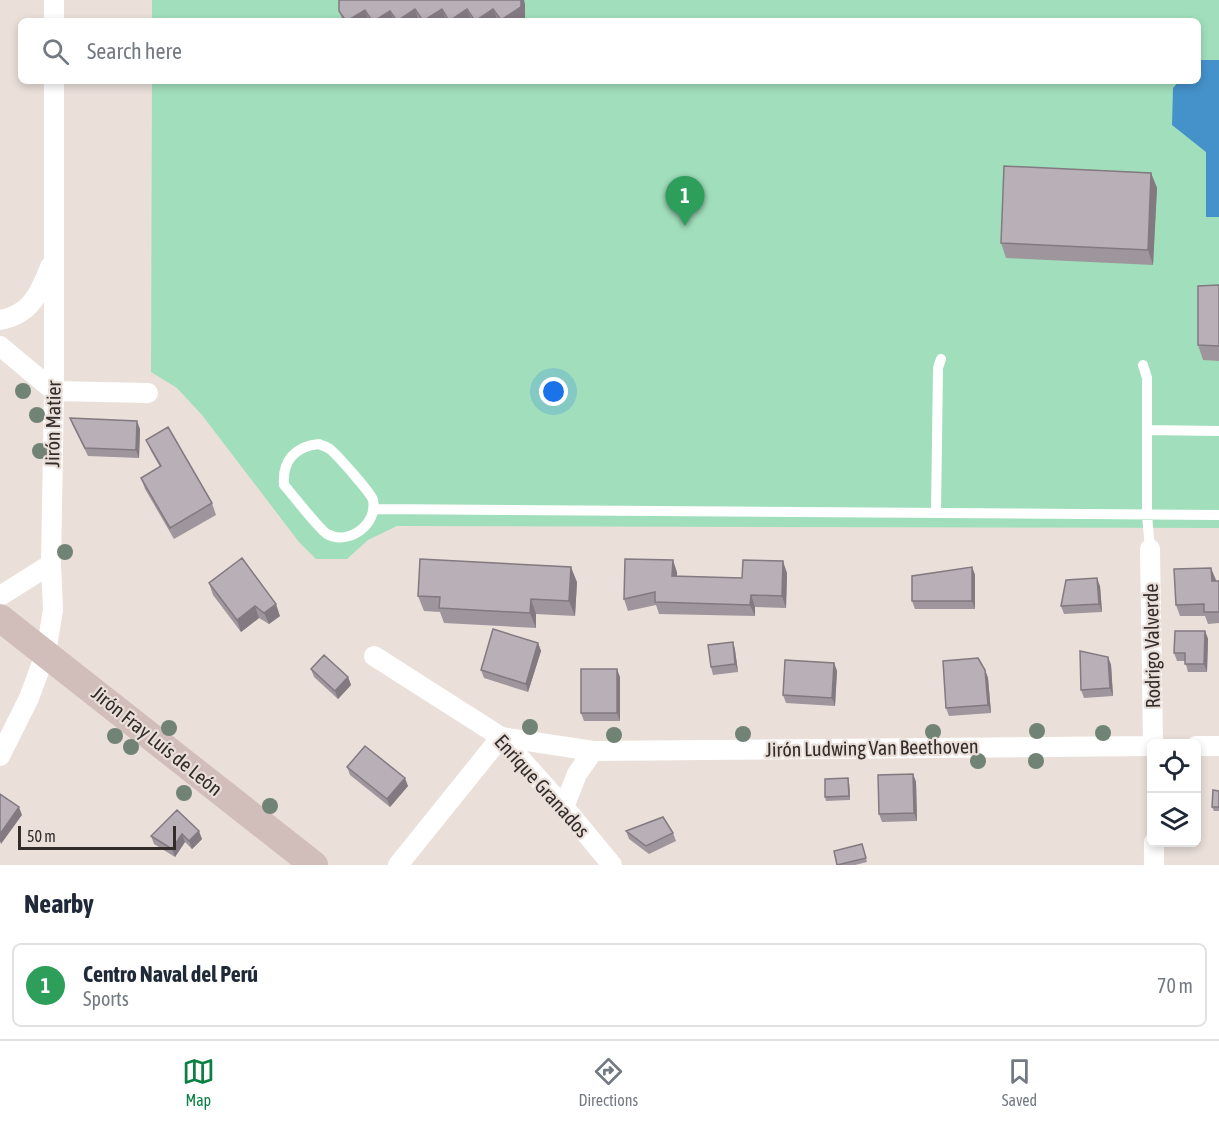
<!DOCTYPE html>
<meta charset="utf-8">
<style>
:root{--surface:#fff;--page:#f2f2f3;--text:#1f2937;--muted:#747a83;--line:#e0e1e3;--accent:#0b8043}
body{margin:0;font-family:"Asap Condensed",sans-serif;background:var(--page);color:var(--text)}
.controls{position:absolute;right:18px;bottom:18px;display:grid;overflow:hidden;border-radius:9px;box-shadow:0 3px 9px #0003}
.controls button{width:54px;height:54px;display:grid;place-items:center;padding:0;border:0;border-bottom:2px solid var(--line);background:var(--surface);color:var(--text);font:30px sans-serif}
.scale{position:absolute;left:18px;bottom:15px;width:158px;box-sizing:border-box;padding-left:6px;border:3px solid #322d2b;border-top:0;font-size:16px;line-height:21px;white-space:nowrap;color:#322d2b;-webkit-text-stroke:4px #eadfd9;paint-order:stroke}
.you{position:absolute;left:554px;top:392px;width:21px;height:21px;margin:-15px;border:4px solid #fff;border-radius:50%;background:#1a73e8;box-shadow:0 0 0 9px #1a73e833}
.badge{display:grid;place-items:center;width:39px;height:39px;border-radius:50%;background:var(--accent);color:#fff;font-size:20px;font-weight:700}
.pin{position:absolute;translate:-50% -50px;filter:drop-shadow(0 2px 3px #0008)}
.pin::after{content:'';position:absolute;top:32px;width:21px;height:18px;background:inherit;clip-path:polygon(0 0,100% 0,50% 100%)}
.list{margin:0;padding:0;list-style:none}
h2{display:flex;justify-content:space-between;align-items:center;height:78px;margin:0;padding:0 24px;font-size:26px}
h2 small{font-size:20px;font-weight:400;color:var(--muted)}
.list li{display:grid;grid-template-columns:39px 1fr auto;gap:18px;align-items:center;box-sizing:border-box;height:84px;margin:0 12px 12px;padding:0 12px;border:2px solid var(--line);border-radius:9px}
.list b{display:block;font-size:22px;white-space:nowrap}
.list p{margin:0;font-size:20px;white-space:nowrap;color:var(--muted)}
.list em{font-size:20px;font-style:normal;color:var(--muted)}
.icon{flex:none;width:33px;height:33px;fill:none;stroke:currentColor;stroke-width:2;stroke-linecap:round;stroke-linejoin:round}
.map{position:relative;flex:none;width:1219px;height:865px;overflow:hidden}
.search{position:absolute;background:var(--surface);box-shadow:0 3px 9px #0003;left:18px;right:18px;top:18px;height:66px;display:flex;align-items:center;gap:15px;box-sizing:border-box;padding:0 21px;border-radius:9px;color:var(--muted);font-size:22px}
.sheet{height:174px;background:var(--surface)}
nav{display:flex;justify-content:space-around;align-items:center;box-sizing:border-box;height:84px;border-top:2px solid var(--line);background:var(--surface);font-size:16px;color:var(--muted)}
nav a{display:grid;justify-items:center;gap:3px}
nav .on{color:var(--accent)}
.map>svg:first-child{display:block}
.green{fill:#a1dfbc}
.water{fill:#4591ca}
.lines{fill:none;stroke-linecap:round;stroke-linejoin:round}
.lane{stroke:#fff;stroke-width:10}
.street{stroke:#fff;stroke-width:20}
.secondary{stroke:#d1bebb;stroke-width:28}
.tree{fill:#718375}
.wall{fill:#9f969d}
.shaded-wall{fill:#827a80}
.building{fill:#b9afb7;stroke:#827a80;stroke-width:1.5}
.labels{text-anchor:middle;stroke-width:4.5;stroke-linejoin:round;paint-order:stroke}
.street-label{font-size:20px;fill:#322d2b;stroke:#eadfd9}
</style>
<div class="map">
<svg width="1219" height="865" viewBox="0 0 1219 865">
<rect width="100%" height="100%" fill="#eadfd9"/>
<path class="green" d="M152,0H1219V528L397,526L368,540L347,559H316L299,542L202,415L177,388L151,372L152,81H1198V21H152Z"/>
<path class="water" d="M1198,60H1219V217H1206V152L1172,125L1173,88L1179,81H1198Z"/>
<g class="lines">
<path class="lane" d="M1143,365L1147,378V515L1150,549
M1147,430L1219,431
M319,444C323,446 328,447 331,450C338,456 371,493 373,500C378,524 349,546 327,534C318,528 293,495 284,485C282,461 295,446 319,444Z
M373,509L1219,515
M936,512L938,368L941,359"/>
<path class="street" d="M54,0V21
M0,320C30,315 40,293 50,267
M0,346L54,391L148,393
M1150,549L1153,744
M0,596L51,564
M374,656L501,737L564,807L612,865
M1196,746H1219
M0,756L29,698L46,652L53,610L51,564L54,391V81
M564,807L577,774L593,751
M1154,842V865
M398,865L501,737L593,751L1152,746"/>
<path class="secondary" d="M0,618L314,865"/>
</g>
<g class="tree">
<circle cx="23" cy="391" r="8"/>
<circle cx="37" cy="415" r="8"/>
<circle cx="40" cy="451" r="8"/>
<circle cx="65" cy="552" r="8"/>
<circle cx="530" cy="727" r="8"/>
<circle cx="169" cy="728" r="8"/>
<circle cx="1037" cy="731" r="8"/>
<circle cx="933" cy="732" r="8"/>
<circle cx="1103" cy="733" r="8"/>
<circle cx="743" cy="734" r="8"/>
<circle cx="614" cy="735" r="8"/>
<circle cx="115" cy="736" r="8"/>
<circle cx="131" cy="747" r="8"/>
<circle cx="978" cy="761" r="8"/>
<circle cx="1036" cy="761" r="8"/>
<circle cx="184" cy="793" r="8"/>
<circle cx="270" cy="806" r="8"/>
</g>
<path class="wall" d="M525,4V19L522,21H343L339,11Z
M1151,173L1157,188L1153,265L1006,258L1001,243Z
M1219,285V361L1203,360L1198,345Z
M70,418L140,429L139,458L88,456L73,426Z
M146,440L212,503L216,515L174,539L145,489L141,478L160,467L151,451Z
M972,567L975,575V609H915L912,601Z
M677,572V576L742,578L787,573L786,608L755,607V616L659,614L656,605L628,611L624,599Z
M1216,580V581H1219V623L1208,624L1205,616H1180L1176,605Z
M577,582L575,616L536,614V628L444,623L440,612L424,611L418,596Z
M209,583L280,616L269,624L259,618L241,632L213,595Z
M1100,586L1102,612L1064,614L1061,606Z
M1205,631L1208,639L1207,672H1188L1185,661H1177L1174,653Z
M733,642L735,650L738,672L713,675L711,667Z
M538,643L541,651L528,692L484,678L481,670Z
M1108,657L1111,665L1113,696L1084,698L1081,690Z
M834,663L837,671L835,706L786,703L783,695Z
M311,669L348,677L351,685L338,699L314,677Z
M985,670L988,678L991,713L949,716L946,708Z
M620,677V721H584L581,713Z
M347,767L408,786L390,807L350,775Z
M913,774L916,782L917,821L882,822L879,814Z
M848,778L849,782L850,800L826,801L825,797Z
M1219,791V811H1214L1212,807Z
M177,810L202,839L192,849L185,842L175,857L154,844L151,836Z
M626,831L673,833L676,841L649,854L629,839Z
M862,844L867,862L855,865H837Z"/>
<path class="shaded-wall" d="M521,0H524L525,4V19L522,21H501Z
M415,9L419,21H397Z
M442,9L446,21H424Z
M467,9L472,21H450Z
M493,9L498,21H475Z
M365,10L369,21H347Z
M390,11L394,21H374Z
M1151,173L1157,188L1153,265L1148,250Z
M137,421L140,429L139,458L136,450Z
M673,560L677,572L676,588L672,576Z
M783,561L787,573L786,608L782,596Z
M571,567L577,582L575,616L569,601Z
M972,567L975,575V609L972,601Z
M1211,568L1216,580V593L1212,581Z
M1097,578L1100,586L1102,612L1099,604Z
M751,595L755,607V616L750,605Z
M531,599L536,614V628L530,613Z
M276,604L280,616L269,624L264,613Z
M255,606L259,618L241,632L237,620Z
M1205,631L1208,639L1207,672L1204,664Z
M733,642L735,650L738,672L735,664Z
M538,643L541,651L528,692L526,684Z
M1108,657L1111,665L1113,696L1110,688Z
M834,663L837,671L835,706L832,698Z
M617,669L620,677V721L617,713Z
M985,670L988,678L991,713L988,705Z
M348,677L351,685L338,699L335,691Z
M913,774L916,782L917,821L914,813Z
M405,778L408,786L390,807L387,799Z
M848,778L849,782L850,800L849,796Z
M19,807L22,815L1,844L0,841V834Z
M199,831L202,839L192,849L189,841Z
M182,834L185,842L175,857L172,849Z"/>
<path class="building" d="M339,0H521V7L501,20L493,9L475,21L467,9L449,21L442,9L423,21L415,9L397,21L390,11L374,21H372L365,10L347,21H346L339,11Z
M1004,166L1151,173L1148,250L1001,243Z
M1219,285V346L1198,345V286Z
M70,418L137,421L136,450L85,448Z
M168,427L212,503L170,528L141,478L161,466L146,440Z
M242,558L276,604L264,613L255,606L237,620L209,583Z
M420,559L571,567L569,601L531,599L530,613L439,608L440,597L418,596Z
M625,559L673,560L672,576L742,578L743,560L783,561L782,596L751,595L750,605L655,602V592L624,599Z
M972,567V601H912V576Z
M1211,568L1212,581H1219V612H1204V604L1176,605L1174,569Z
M1097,578L1099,604L1061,606L1066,580Z
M493,629L538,643L526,684L481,670Z
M1175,631H1205L1204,664H1185V653H1174Z
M733,642L735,664L711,667L708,645Z
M1080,651L1108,657L1110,688L1081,690Z
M324,655L348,677L335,691L311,669Z
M978,658L985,670L988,705L946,708L943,661Z
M785,660L834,663L832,698L783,695Z
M581,669H617V713H581Z
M365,746L405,778L387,799L347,767Z
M913,774L914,813L879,814L878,775Z
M848,778L849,796L825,797V779Z
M1213,790L1219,791V807H1212Z
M0,794L19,807L0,834Z
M177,810L199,831L189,841L182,834L172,849L151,836Z
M663,817L673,833L646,846L626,831Z
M862,844L866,858L837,865L834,851Z"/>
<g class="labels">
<g class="street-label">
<text transform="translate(53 424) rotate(-89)" y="7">Jirón Matier</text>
<text transform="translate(1152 646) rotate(-91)" y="7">Rodrigo Valverde</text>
<text transform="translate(157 741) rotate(39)" y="7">Jirón Fray Luís de León</text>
<text transform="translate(872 748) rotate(-1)" y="7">Jirón Ludwing Van Beethoven</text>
<text transform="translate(542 786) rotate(48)" y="7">Enrique Granados</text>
</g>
</g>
</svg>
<div class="controls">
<button><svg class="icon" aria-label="locate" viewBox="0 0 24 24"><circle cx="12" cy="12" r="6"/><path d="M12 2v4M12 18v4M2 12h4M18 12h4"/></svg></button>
<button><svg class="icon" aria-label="layers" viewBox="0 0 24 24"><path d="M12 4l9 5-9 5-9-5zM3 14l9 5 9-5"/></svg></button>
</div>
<div class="scale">50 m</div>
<div class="you"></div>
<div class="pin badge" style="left:685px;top:226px;background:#2e9e5b">1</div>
<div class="search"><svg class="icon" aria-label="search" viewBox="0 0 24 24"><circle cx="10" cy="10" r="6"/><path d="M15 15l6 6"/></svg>Search here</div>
</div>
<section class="sheet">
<h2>Nearby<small></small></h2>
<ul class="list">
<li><span class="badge" style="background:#2e9e5b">1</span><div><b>Centro Naval del Perú</b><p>Sports</p></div><em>70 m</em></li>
</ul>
</section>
<nav>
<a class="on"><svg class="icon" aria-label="map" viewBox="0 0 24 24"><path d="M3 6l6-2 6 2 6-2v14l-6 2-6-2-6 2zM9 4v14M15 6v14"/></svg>Map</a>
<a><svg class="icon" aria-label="directions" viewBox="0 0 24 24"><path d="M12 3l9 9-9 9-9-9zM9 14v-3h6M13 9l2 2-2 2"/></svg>Directions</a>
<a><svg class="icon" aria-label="saved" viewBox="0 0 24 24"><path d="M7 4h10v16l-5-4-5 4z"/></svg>Saved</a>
</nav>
